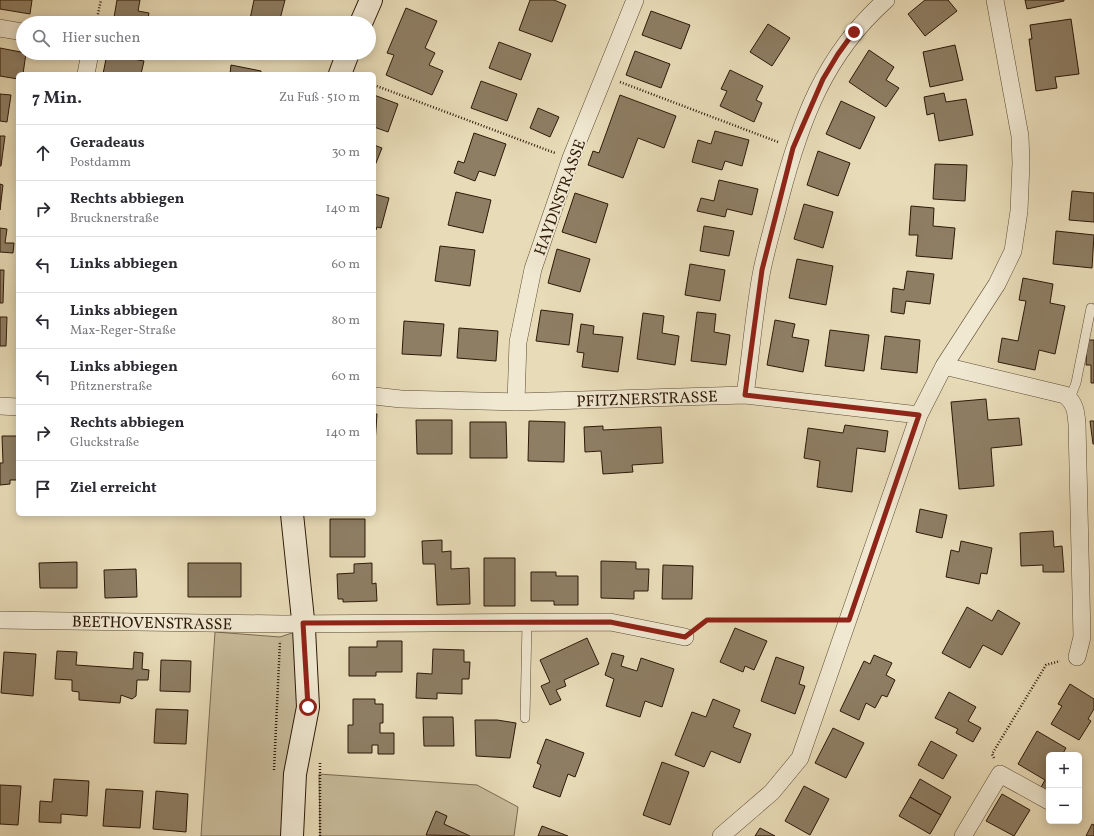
<!DOCTYPE html>
<html lang="de">
<meta charset="utf-8">
<style>
:root{--surface:#fff;--page:#f7f7f7;--text:#2b2b33;--muted:#7c7c81;--line:#e1e1e2}
body{margin:0;font-family:Vollkorn,serif;background:var(--page);color:var(--text)}
.controls{position:absolute;right:12px;bottom:12px;display:grid;overflow:hidden;border-radius:6px;box-shadow:0 2px 10px #0003}
.controls button{width:36px;height:36px;display:grid;place-items:center;padding:0;border:0;border-bottom:1px solid var(--line);background:var(--surface);color:var(--text);font:20px sans-serif}
.stop{position:absolute;width:12px;height:12px;margin:-9px;border:3px solid #8f2418;border-radius:50%;background:#fff}
.stop.end{background:#8f2418;border-color:#fff;box-shadow:0 1px 4px #0008}
.list{margin:0;padding:0;list-style:none}
h2{display:flex;justify-content:space-between;align-items:center;height:52px;margin:0;padding:0 16px;font-size:17px}
h2 small{font-size:13px;font-weight:400;color:var(--muted)}
.list li{display:grid;grid-template-columns:26px 1fr auto;gap:12px;align-items:center;box-sizing:border-box;height:56px;padding:0 16px;border-top:1px solid var(--line)}
.list b{display:block;font-size:15px;white-space:nowrap}
.list p{margin:0;font-size:13px;white-space:nowrap;color:var(--muted)}
.list em{font-size:13px;font-style:normal;color:var(--muted)}
.icon{flex:none;width:22px;height:22px;fill:none;stroke:currentColor;stroke-width:2;stroke-linecap:round;stroke-linejoin:round}
.map{position:relative;flex:none;width:1094px;height:836px;overflow:hidden}
.search{position:absolute;background:var(--surface);box-shadow:0 2px 10px #0003;left:16px;top:16px;width:360px;height:44px;display:flex;align-items:center;gap:10px;box-sizing:border-box;padding:0 14px;border-radius:22px;color:var(--muted);font-size:15px}
.panel{position:absolute;background:var(--surface);box-shadow:0 2px 10px #0003;left:16px;top:72px;width:360px;height:444px;border-radius:6px}
.map>svg:first-child{display:block}
.green{fill:#c8bb9a;stroke:#7a6a52}
.building{fill:#8e7e64;stroke:#2d1909}
.lines{fill:none;stroke-linecap:round;stroke-linejoin:round}
.lane-casing{stroke:#5c4a35;stroke-width:10}
.street-casing{stroke:#5c4a35;stroke-width:18}
.secondary-casing{stroke:#2d1909;stroke-width:24}
.path{stroke:#2d1909;stroke-width:2.5;stroke-dasharray:1 2;stroke-linecap:butt}
.lane{stroke:#f0e8d1;stroke-width:9}
.street{stroke:#f0e8d1;stroke-width:17}
.secondary{stroke:#f0e8d1;stroke-width:22}
.route{stroke:#8f2418;stroke-width:5}
.labels{text-anchor:middle;stroke-width:3.5;stroke-linejoin:round;paint-order:stroke}
.street-label{font-size:16px;fill:#2d1909;stroke:#f0e8d1}
</style>
<div class="map">
<svg width="1094" height="836" viewBox="0 0 1094 836">
<rect width="100%" height="100%" fill="#e8dcb8"/>
<filter id="stains"><feTurbulence type="fractalNoise" baseFrequency=".005" numOctaves="4"/><feColorMatrix values="0 0 0 0 .2 0 0 0 0 .09 0 0 0 0 .02 0 0 0 .5 -.17"/></filter>
<radialGradient id="worn" r=".72"><stop offset=".6" stop-color="#630" stop-opacity="0"/><stop offset="1" stop-color="#630" stop-opacity=".3"/></radialGradient>
<path class="green" d="M304,629L297,836H201L215,632L280,637Z
M319,774L477,785L518,807L514,836H320Z"/>
<path class="building" d="M0,0H32L30,14L0,9Z
M117,0H140L138,11L149,13L147,23H113Z
M254,0H285L279,23H268L250,19Z
M530,0H554L566,5L552,42L519,30Z
M925,0H948L957,11L925,36L908,14Z
M1025,0H1064V1L1027,9Z
M406,8L437,21L425,48L435,53L429,65L443,71L432,95L386,75L394,55L387,53Z
M651,11L690,25L681,49L642,35Z
M250,19L268,23H249Z
M1071,19L1079,74L1055,77L1057,88L1036,91L1029,39H1032L1030,25Z
M768,24L790,38L772,66L750,52Z
M499,42L531,54L521,80L489,68Z
M955,45L963,80L930,87L923,52Z
M0,48L26,53L23,74H18V79L0,76Z
M869,50L894,67L886,80L899,88L886,107L849,82Z
M635,51L670,64L661,88L626,75Z
M252,53H273L272,57Z
M107,54L144,61L141,74H103Z
M231,65L261,71V74H230Z
M730,70L763,86L756,100L762,103L754,122L720,106L727,91L721,89Z
M481,81L517,94L507,121L471,108Z
M944,93L946,102L966,99L973,135L939,141L934,113L927,115L924,97Z
M0,94L11,95L7,122L0,121Z
M374,95L398,104L388,132L374,127Z
M620,95L676,116L664,148L638,138L623,178L588,165L593,151L599,153Z
M841,101L875,117L860,149L826,134Z
M538,108L559,117L550,137L530,128Z
M715,131L749,140L742,166L725,161L722,170L692,162L698,140L711,144Z
M474,133L506,144L495,176L479,171L475,181L454,173L458,161L464,163Z
M0,136H5L1,166H0Z
M374,145L382,148L374,168Z
M818,151L850,163L838,196L807,185Z
M935,164L967,165L965,201L933,199Z
M719,180L758,189L752,215L727,209L725,217L697,211L701,198L714,201Z
M0,184L3,185L0,210Z
M1072,191L1094,193V222L1069,220Z
M456,192L491,200L483,233L448,225Z
M575,193L608,204L596,243L562,232Z
M374,194L389,198L381,228L377,227L376,230H374Z
M804,204L833,212L823,248L794,239Z
M911,206L934,208L933,226L955,228L952,259L916,256L918,235H909Z
M704,226L734,231L729,256L700,251Z
M0,228L7,229L5,243H14L13,253L0,252Z
M1056,231L1094,235L1092,268L1053,264Z
M440,246L475,250L470,286L435,281Z
M557,249L590,259L580,292L548,283Z
M797,259L833,266L826,305L789,298Z
M690,264L725,270L720,301L685,295Z
M0,270H4L3,303H0Z
M907,271L934,274L930,304L906,301L904,314L891,312L893,288L904,290Z
M1023,278L1053,284L1050,303L1065,306L1055,354L1039,350L1035,370L998,362L1002,338L1018,341L1026,301L1019,300Z
M541,310L573,314L569,345L536,341Z
M697,312L716,314L714,332L730,335L726,365L691,361Z
M643,313L664,316L662,333L679,336L675,365L637,359Z
M0,317H7L6,346H0Z
M775,320L795,324L792,337L809,340L803,372L767,365Z
M404,321L444,324L441,356L402,354Z
M581,324L594,326L593,334L623,337L618,372L582,367L584,353L577,352Z
M459,328L498,331L496,361L457,358Z
M830,330L869,335L864,371L825,366Z
M885,336L920,340L917,373L881,369Z
M1087,340H1094V383H1091V365H1086Z
M986,399L988,420L1019,418L1022,445L991,448L994,486L959,489L951,402Z
M374,414H377L375,444H374Z
M416,420H452V454H417Z
M529,421L565,422L564,462L528,461Z
M1090,421H1094V444H1093Z
M470,422H506L507,458H470Z
M845,425L888,431L885,452L857,448L852,492L817,487L820,461L804,458L808,428L843,433Z
M603,426V430L661,427L663,463L632,465L633,472L603,474L601,451L585,452L584,427Z
M2,436H18V480H10V484L0,485V463H3Z
M920,509L947,515L942,538L916,532Z
M330,519H365V557H330Z
M1053,531L1054,547L1062,546L1064,572H1043V565L1021,566L1020,533Z
M442,540V552L451,551V569L469,568L470,604L437,605L435,564H423L422,541Z
M961,541L992,548L987,574L981,573L979,584L946,577L951,550L959,552Z
M484,558H515V606H484Z
M601,561L636,562V569H649L648,591H634V599L601,598Z
M77,562V588H40L39,563Z
M188,563H241V597H188Z
M372,563V584L376,583L377,601L343,602V599H338L337,574L354,573V564Z
M663,565L693,566L692,599H662Z
M136,569L137,597L105,598L104,570Z
M531,572H556V576H578V605H554V601H531Z
M967,607L992,621L998,610L1020,623L1002,655L983,645L970,668L942,653Z
M735,628L767,641L754,670L745,666L743,672L720,662Z
M587,638L599,664L564,680L566,686L556,690L561,700L550,705L541,686L550,682L540,660Z
M377,641H402V672H376V676H349V647H377Z
M433,649L464,650V662H470L469,679H462V694L437,693V699L416,698L417,673L432,674Z
M57,651L77,652L76,665L133,669L134,652L143,653L142,669L149,670L148,680H137L136,696L132,699L121,695L120,703L79,700V692L72,691V680L55,679Z
M4,652L36,654L33,696L1,693Z
M612,653L624,656L621,666L637,671L641,658L674,669L662,707L645,701L640,717L606,706L614,679L605,675Z
M874,655L892,663L886,675L895,680L887,697L882,695L875,708L866,703L859,720L840,711L864,661L870,664Z
M776,657L804,667L799,684L805,686L795,714L761,701Z
M161,660L191,661L190,692L160,691Z
M1070,684L1094,699V709L1088,719L1091,721L1079,740L1051,724L1062,706L1058,704Z
M949,692L976,707L968,721L981,728L973,742L956,733L958,729L935,718Z
M353,699H375V704H383V723H380V733H394V754H378V745H372V753H348V725H353Z
M713,699L740,710L733,727L751,734L740,763L711,751L704,767L675,755L692,712L706,717Z
M156,709L188,710L186,744L154,743Z
M423,717H453L454,746H424Z
M475,720H497L516,723L510,758L476,756Z
M833,728L864,743L846,778L815,763Z
M1037,731L1066,748L1062,755H1049V794L1040,789L1045,780L1018,764Z
M546,739L584,753L575,777L568,774L560,797L533,787L541,765L537,763Z
M931,741L957,755L943,779L918,765Z
M662,762L689,772L670,825L643,815Z
M54,779L89,781L87,816L61,814V823L39,822L40,801L52,802Z
M920,779L951,797L941,815L910,797Z
M0,785L21,786L18,825L0,824Z
M804,786L829,799L810,835L785,821Z
M106,789L143,791L140,828L103,826Z
M156,791L188,794L186,832L153,829Z
M1002,794L1030,810L1014,836L986,821Z
M910,797L941,815L930,834L899,816Z
M436,811L447,816L444,824L470,836L426,835Z
M1092,824L1094,825V836H1086Z
M542,826L568,836H538Z
M760,828L775,836H755Z"/>
<g class="lines">
<g class="lane-casing">
<path id="lane" d="M1070,398L1076,383L1091,308
M525,718L527,622"/>
</g>
<g class="street-casing">
<path id="street" d="M0,28L23,32
M86,74L90,53
M944,366L1065,395C1075,403 1076,411 1077,424L1082,637L1077,657
M745,395C751,354 754,311 762,270C767,246 774,223 780,199C800,122 824,55 886,0
M374,396L401,399L516,402L745,395L919,415
M516,402L518,342L533,269L571,158L635,0
M0,406L18,407
M0,620L282,624L610,622L685,637
M721,836L772,792L800,758L919,415L944,366L997,284L1013,251L1019,211L1021,163L1020,136L995,0
M963,836L1000,774L1049,801"/>
</g>
<g class="secondary-casing">
<path id="secondary" d="M361,23L371,0
M340,74L348,53
M292,836L295,774L308,707L304,629L292,514"/>
</g>
<path class="path" d="M96,23L101,0
M620,82L778,142
M374,85L555,153
M698,627L707,620H829
M994,758L992,754L1046,665L1060,661
M274,770L280,641
M320,836V761"/>
<use href="#lane" class="lane"/>
<use href="#street" class="street"/>
<use href="#secondary" class="secondary"/>
</g>
<g class="lines">
<path class="route" d="M308,707L303,623L610,622L685,637L707,620H849L919,415L745,395L762,270L793,148L823,79L838,54L854,32"/>
</g>
<g class="labels">
<g class="street-label">
<text transform="translate(559 197) rotate(-70)" y="6">HAYDNSTRASSE</text>
<text transform="translate(647 398) rotate(-2)" y="6">PFITZNERSTRASSE</text>
<text transform="translate(152 622) rotate(1)" y="6">BEETHOVENSTRASSE</text>
</g>
</g>
<rect width="100%" height="100%" filter="url(#stains)"/>
<rect width="100%" height="100%" fill="url(#worn)"/>
</svg>
<div class="controls">
<button>+</button>
<button>−</button>
</div>
<div class="stop" style="left:308px;top:707px"></div>
<div class="stop end" style="left:854px;top:32px"></div>
<div class="search"><svg class="icon" aria-label="search" viewBox="0 0 24 24"><circle cx="10" cy="10" r="6"/><path d="M15 15l6 6"/></svg>Hier suchen</div>
<section class="panel">
<h2>7 Min.<small>Zu Fuß · 510 m</small></h2>
<ul class="list">
<li><svg class="icon" aria-label="ahead" viewBox="0 0 24 24"><path d="M12 20V5M6 11l6-6 6 6"/></svg><div><b>Geradeaus</b><p>Postdamm</p></div><em>30 m</em></li>
<li><svg class="icon" aria-label="right" viewBox="0 0 24 24"><path d="M7 20v-9h11M14 6l5 5-5 5"/></svg><div><b>Rechts abbiegen</b><p>Brucknerstraße</p></div><em>140 m</em></li>
<li><svg class="icon" aria-label="left" viewBox="0 0 24 24"><path d="M17 20v-9H6M10 6l-5 5 5 5"/></svg><div><b>Links abbiegen</b></div><em>60 m</em></li>
<li><svg class="icon" aria-label="left" viewBox="0 0 24 24"><path d="M17 20v-9H6M10 6l-5 5 5 5"/></svg><div><b>Links abbiegen</b><p>Max-Reger-Straße</p></div><em>80 m</em></li>
<li><svg class="icon" aria-label="left" viewBox="0 0 24 24"><path d="M17 20v-9H6M10 6l-5 5 5 5"/></svg><div><b>Links abbiegen</b><p>Pfitznerstraße</p></div><em>60 m</em></li>
<li><svg class="icon" aria-label="right" viewBox="0 0 24 24"><path d="M7 20v-9h11M14 6l5 5-5 5"/></svg><div><b>Rechts abbiegen</b><p>Gluckstraße</p></div><em>140 m</em></li>
<li><svg class="icon" aria-label="arrive" viewBox="0 0 24 24"><path d="M6 21V4h12l-3 4 3 4H6"/></svg><div><b>Ziel erreicht</b></div></li>
</ul>
</section>
</div>
